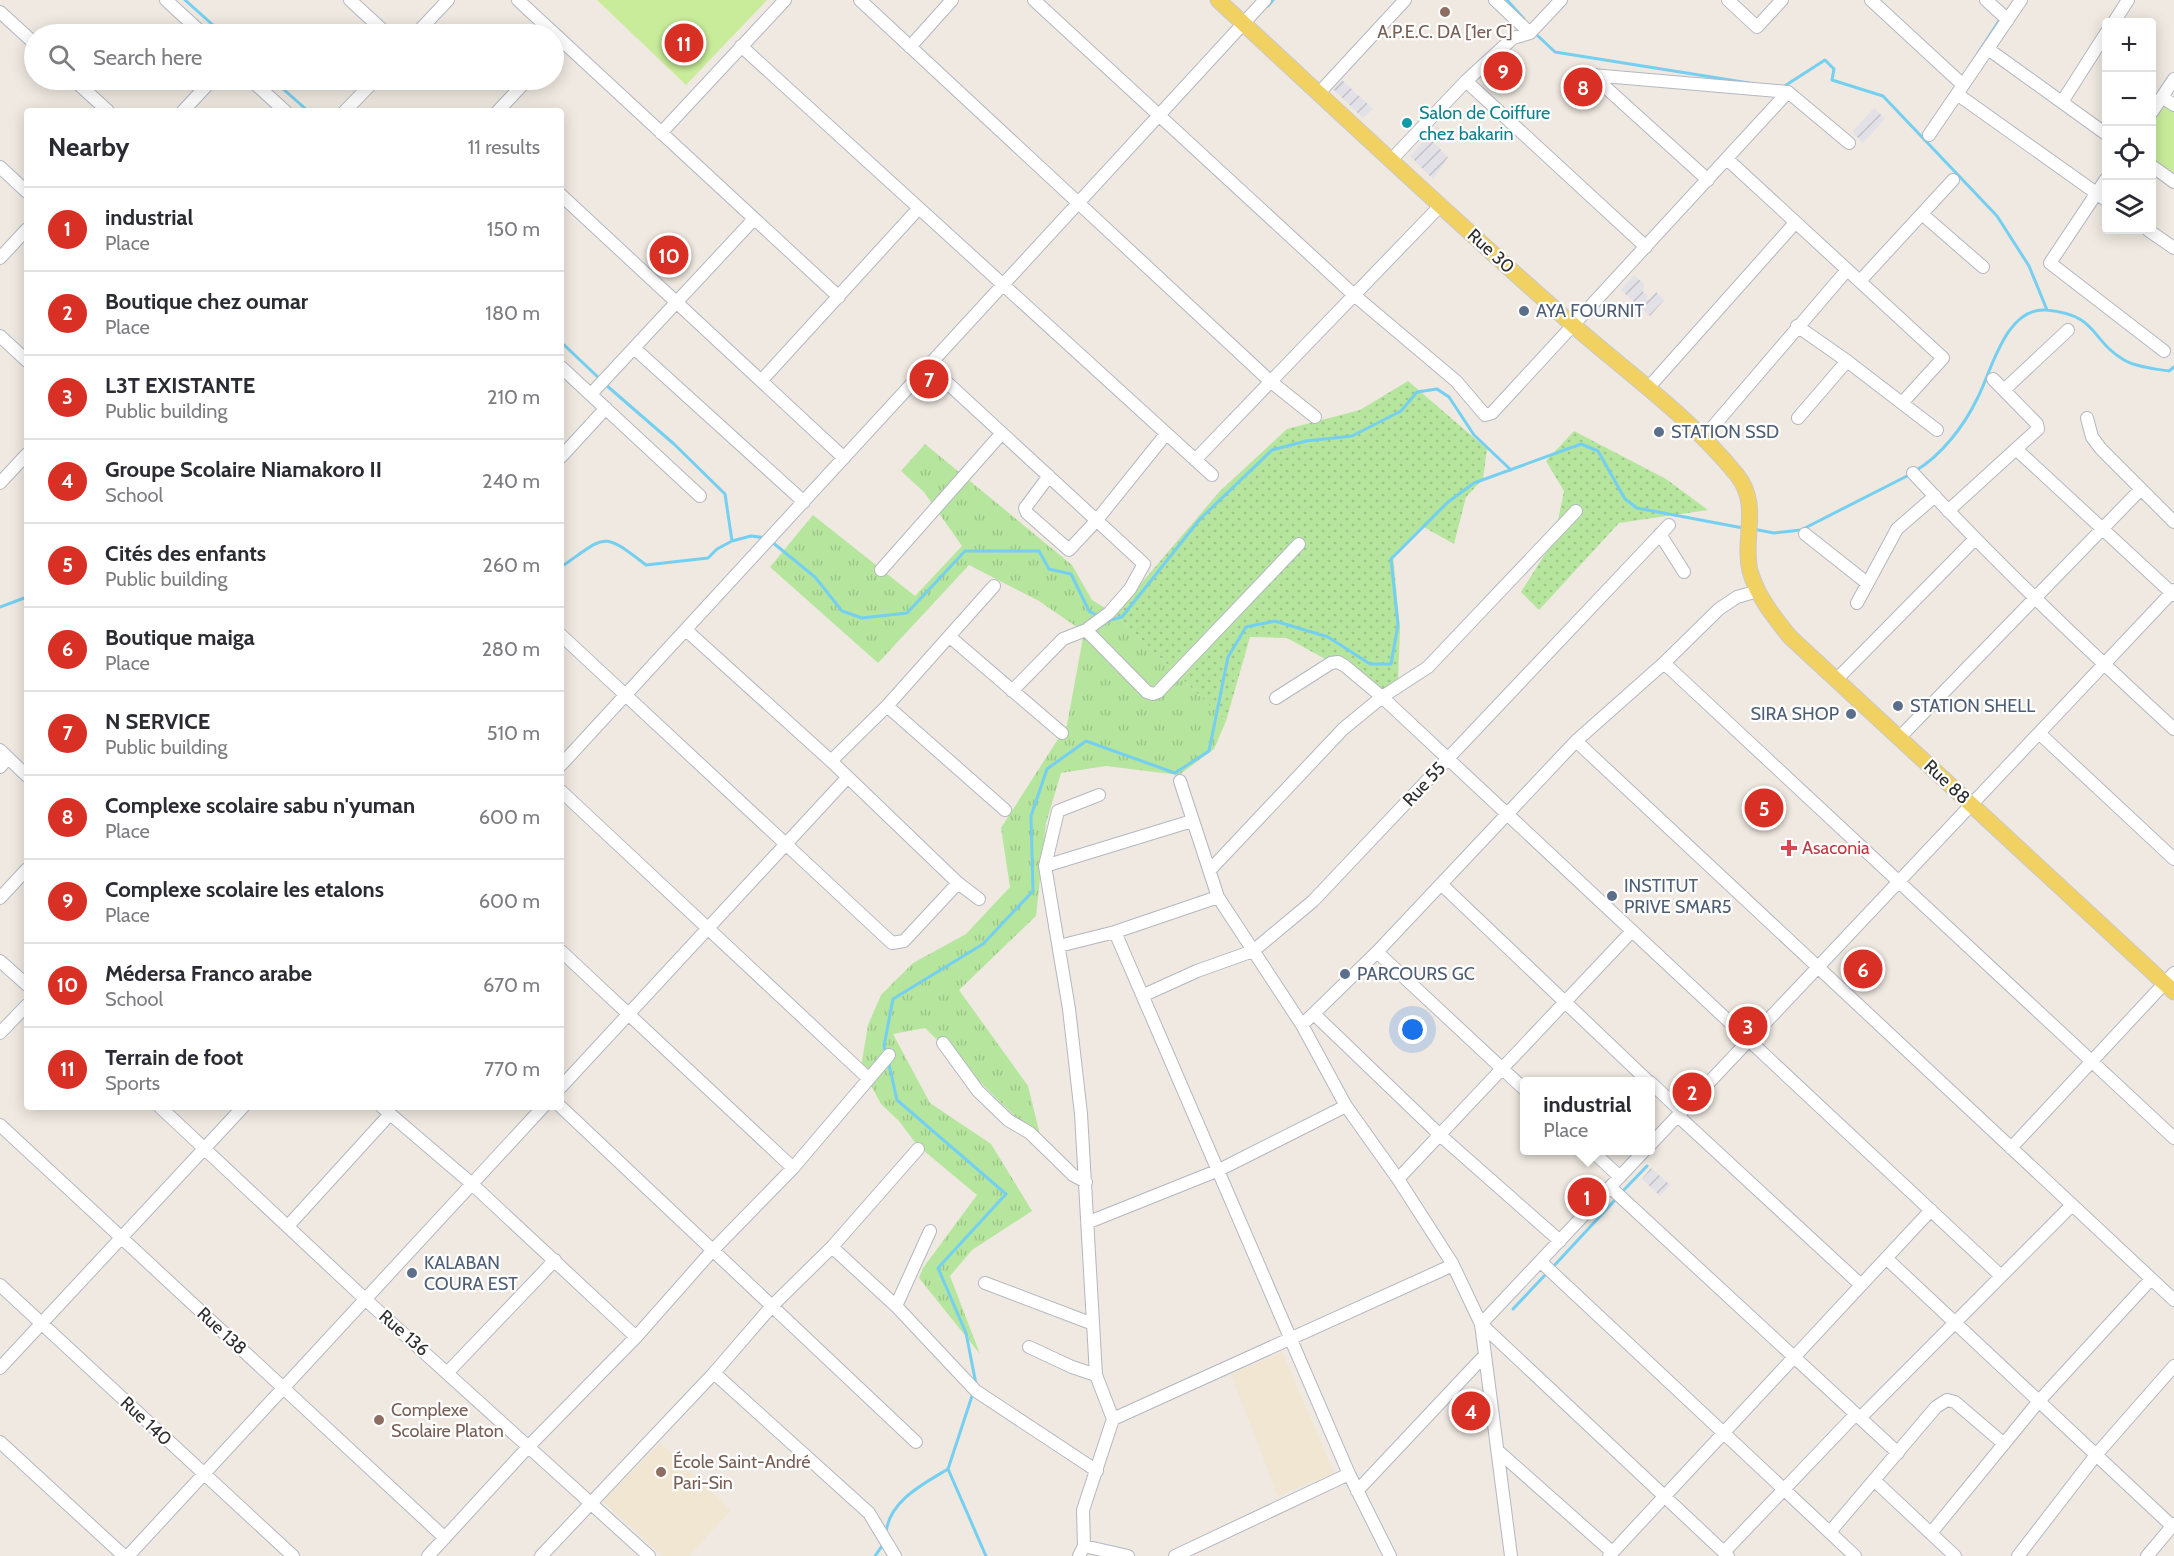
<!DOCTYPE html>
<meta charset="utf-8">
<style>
:root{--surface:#fff;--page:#f7f7f7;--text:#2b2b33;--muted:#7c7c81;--line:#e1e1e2;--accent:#d93025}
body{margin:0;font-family:Cabin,sans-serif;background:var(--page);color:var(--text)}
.controls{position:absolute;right:18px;top:18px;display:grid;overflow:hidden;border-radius:6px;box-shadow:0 3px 15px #0003}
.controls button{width:54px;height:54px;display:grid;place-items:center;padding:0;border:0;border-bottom:2px solid var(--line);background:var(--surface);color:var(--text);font:30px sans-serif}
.you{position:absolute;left:1413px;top:1030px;width:21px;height:21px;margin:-15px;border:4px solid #fff;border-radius:50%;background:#1a73e8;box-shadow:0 0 0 9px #1a73e833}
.badge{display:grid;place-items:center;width:39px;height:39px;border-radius:50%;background:var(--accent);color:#fff;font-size:20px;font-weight:700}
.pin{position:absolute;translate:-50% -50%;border:3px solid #fff;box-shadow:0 2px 6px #0006}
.popup{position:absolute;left:1520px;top:1077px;width:135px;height:78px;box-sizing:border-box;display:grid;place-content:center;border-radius:6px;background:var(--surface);filter:drop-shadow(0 2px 4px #0005);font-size:20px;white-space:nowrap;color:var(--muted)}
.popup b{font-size:22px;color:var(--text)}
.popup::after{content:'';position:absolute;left:50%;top:100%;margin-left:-12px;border:12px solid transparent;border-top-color:var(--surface)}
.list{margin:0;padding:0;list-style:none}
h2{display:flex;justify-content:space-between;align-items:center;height:78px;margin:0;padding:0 24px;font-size:26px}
h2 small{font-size:20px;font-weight:400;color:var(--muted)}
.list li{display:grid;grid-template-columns:39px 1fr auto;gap:18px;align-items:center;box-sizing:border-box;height:84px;padding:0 24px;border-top:2px solid var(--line)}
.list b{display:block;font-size:22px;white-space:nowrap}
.list p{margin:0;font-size:20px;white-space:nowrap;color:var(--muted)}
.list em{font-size:20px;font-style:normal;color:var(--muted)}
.icon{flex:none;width:33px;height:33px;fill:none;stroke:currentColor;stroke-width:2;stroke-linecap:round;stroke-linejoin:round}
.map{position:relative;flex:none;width:2174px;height:1556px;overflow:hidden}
.search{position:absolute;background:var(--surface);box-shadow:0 3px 15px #0003;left:24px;top:24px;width:540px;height:66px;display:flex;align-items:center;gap:15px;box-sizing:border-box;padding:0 21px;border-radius:33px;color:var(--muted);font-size:22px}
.panel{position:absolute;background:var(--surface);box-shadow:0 3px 15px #0003;left:24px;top:108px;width:540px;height:1002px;border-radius:6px}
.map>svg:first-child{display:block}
.industrial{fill:url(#industrial-furrows)}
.education{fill:#f0e6d1}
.grass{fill:url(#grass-tufts)}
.park{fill:url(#park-dots)}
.pitch{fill:#c9ec9a}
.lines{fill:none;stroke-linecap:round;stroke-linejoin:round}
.stream{stroke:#75cff0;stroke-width:3}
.minor-casing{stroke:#b4b7c1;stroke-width:14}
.major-casing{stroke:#c9c9c9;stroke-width:17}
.minor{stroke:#fff;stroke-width:12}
.major{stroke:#f2d163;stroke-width:15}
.education-dot{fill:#8d6e63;stroke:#fff;stroke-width:2}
.culture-dot{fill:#0f9aa8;stroke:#fff;stroke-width:2}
.service-dot{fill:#5c6f8a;stroke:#fff;stroke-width:2}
.health-dot{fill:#e0444e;stroke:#fff;stroke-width:2}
.labels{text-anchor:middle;stroke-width:4.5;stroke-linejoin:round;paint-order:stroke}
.education-label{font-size:18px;fill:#785e54;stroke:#fff;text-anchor:start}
.culture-label{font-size:18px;fill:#0d838f;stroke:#fff;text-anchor:start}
.street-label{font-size:18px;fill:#2e2e2e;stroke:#fff}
.service-label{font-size:18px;fill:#4e5e75;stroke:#fff;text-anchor:start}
.health-label{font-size:18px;fill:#be3a42;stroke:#fff;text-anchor:start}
</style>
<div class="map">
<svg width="2174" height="1556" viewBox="0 0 2174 1556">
<defs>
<pattern id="industrial-furrows" width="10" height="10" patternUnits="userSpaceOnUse" patternTransform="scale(1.5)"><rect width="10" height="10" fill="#e3e1e8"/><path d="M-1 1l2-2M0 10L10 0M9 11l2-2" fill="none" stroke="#c3c1c7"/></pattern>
<pattern id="grass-tufts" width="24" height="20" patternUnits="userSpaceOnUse" patternTransform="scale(1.5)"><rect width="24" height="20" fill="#b6e59e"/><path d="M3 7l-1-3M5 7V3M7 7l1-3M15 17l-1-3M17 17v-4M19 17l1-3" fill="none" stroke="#9dc588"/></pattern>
<pattern id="park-dots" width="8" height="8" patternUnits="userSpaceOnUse" patternTransform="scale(1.5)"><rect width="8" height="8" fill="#b6e59e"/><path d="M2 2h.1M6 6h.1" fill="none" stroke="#9dc588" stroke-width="1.8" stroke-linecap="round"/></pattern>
</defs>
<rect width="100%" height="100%" fill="#efe9e1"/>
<path class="industrial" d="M1342,80L1373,109L1363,118L1333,89Z
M1874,108L1885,119L1863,143L1852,132Z
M1437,126L1443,132L1432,141L1448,157L1433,179L1410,156Z
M1634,275L1644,284L1643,292L1648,295L1646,299L1649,300L1656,292L1664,300L1650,316L1621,290Z
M1651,1168L1670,1185L1660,1196L1642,1179Z"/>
<path class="education" d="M1282,1352L1334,1473L1278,1496L1231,1374Z
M660,1443L731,1510L689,1556H663L603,1501Z"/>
<path class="grass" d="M925,444L1072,565L1092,600L1115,614L1226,721L1214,749L1179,775L1106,766L1061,773L1046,823L1036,916L959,990L1028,1086L1042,1143L925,1028L893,1034L930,1103L991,1144L1032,1211L972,1250L950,1276L980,1354L919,1278L923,1268L977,1195L917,1145L899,1121L881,1104L861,1067L868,1025L881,995L913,963L966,934L1010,887L1001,828L1067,725L1084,632L1039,601L969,565L878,663L770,567L813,515L915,596L962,546L924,492L901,471Z"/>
<path class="park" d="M1408,381L1487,449L1483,479L1466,497L1454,544L1422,526L1393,555L1400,629L1398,682L1374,693L1336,665L1287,638L1250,637L1226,721L1115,614L1220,491L1287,429L1360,410Z
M1574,431L1666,479L1708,510L1619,523L1539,610L1521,592L1554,540L1564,491L1546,461Z"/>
<path class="pitch" d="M597,0H767L686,85Z
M2163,103L2174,110V179L2152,164V119Z"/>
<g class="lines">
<path class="stream" d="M185,0L223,34
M1507,0L1524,19
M1268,6L1273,0
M1537,35L1555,52L1749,83
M1978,53L2001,18
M273,80L308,111
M1783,87L1825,60L1834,69L1832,80L1883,96L1997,216L2029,266L2047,310
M561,342L601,380
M606,385L674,444L725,494L732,541
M1915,471C1941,456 1964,426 1977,399C1991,373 2005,307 2046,310C2099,315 2089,339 2124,360C2136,367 2155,369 2169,371L2174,367
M1753,529L1774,533L1801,530L1909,475
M772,542L815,577L842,611L862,618L907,613L965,551H1039L1049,569L1071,574L1089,611L1098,616
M561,567C606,536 601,530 646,565L708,558L717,549L732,541L751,536L767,538
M0,607L27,597
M1106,621L1122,617L1200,519L1272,450L1306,441L1352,436L1401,411L1417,392L1437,389L1449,397L1474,435L1511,470
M886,1054L884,1046L893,999L983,944L1033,891L1031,816L1047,769L1086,741L1175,773L1209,751L1228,657L1246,627L1275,621L1328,637L1370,664H1391L1398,625L1391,559L1448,502L1474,483L1581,444L1598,451L1625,499L1637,508L1743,528
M888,1060L897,1100L1006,1194L938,1268L966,1333L976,1384
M1620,1194L1647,1166
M1551,1269L1616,1199
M1513,1309L1546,1274
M973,1393L948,1469L986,1556
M886,1533C889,1501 923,1484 948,1469
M875,1556L884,1543"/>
<g class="minor-casing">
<path id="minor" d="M166,0L203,34
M350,0L387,34
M518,0L839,297
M860,0L1270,381L1315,417
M1034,0L1354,295L1456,381L1485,415L1492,413L1788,92
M1495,0L1530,33
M1728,0L1757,27L1782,0
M1871,0L1963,85
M1986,0L2008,20
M0,12L34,43
M2114,22L2128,0
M416,34L448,0
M741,46L1212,475
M910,47L952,0
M1988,49L2106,134
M554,52L563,42
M1592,75L1788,92L1849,143
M1592,75L1708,180
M74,80L108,111
M251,80L285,111
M1466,81L1646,247
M1319,93L1405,0
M1957,94L2106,200
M2162,97L2174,105
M2062,102L2106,33
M183,111L212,80
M345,111L375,80
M498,111L527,80
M2152,112L2174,79
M661,133L785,0
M1929,135L2021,0
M1392,159L1466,81L1513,38L1530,33L1561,0
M1727,159L1943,358L1902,403
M2152,166L2174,182
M0,167L27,192
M2106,179L2050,263L2164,351
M561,195L844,458
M1922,214L1983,267
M2148,230L2174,248
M0,258L27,229
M1860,281L1953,180
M1797,326L1847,361L1937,430
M0,336L27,361
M634,348L804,502
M929,366L1144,564L1130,589L1109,613L1086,630L1063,639L1012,691
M561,367L700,496
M761,381L919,208
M1649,387L1795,223
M2004,390L2068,330
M591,394L754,219
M1798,418L1847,361
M2087,418L2092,437L2101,449L2174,522
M1705,436L1847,270
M2016,449L2174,595
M561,457L606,408
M1195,460L1441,205
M1913,473C1996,563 2084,646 2174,729
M1049,476L1025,508L1027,513L1069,550L1096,521L1166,434
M0,483L27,454
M1948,511L2038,429L2037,424L1993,379
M1660,534L1684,572
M1805,534L1867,583
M881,570L1002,433
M1857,603L1897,529L1935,496
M686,630L831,761L958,883
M1086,630L1147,692L1153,694L1158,692L1299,544
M561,635L892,943L904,941L958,883L979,899
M950,637L1062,733
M1664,663L2174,1138
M1836,680L1975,539
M1276,698L1331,663L1338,662L1345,666L1382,697L2001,1276
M887,706L1005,810
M2039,733L2174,859
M1900,737L2141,489
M1576,741L2174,1300
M0,750L27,776
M831,761L887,706L994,586
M561,765L1265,0
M0,767L8,758
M1180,781L1218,897L1302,1025L1346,1106L1398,1179L1452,1263L1481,1324L1511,1556
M561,791L869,1079
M1045,866L1192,821
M1210,870L1343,729L1382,697L1428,667L1576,511
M1441,884L1649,1082
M0,898L27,869
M1115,932L1349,1474L1390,1556
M1059,946L1115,932L1218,897
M561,951L793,1168
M1377,952L1524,1089
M0,961L27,985
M1144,995L1197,971L1253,951L1313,901L1669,525
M1315,1015L1441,1136L1560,1241
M1302,1025L1377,952L1576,741L1664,663L1719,609L1737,597L1758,591
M0,1033L27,1005
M943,1043L978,1091L1008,1120L1030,1133L1073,1175L1086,1182
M1650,1082L1682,1112
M561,1087L847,778
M160,1107L365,1299L649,1556
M382,1107L472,1184L636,1337
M561,1107L916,1442
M1678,1116L1861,1285
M0,1125L445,1538
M1650,1145L2174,590
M2011,1148L2174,973
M1591,1150L1620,1177
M1398,1179L1632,931
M1610,1187L1898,1453
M1089,1222L1219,1170L1346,1106
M288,1226L390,1114
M832,1247L896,1306L976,1391L1097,1471
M1886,1258L2172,1526
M1541,1262L1855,1556
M985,1283L1093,1324
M0,1285L293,1556
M896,1306L930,1231
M1481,1324L1728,1556
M1481,1324L1645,1150
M1029,1347L1072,1367L1096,1375
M0,1368L243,1107
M448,1372L555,1260
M714,1373L869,1513L895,1556
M1860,1418L2072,1205
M1113,1419L1453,1265
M0,1442L124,1556
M1498,1451L1612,1552
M1875,1481L1955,1556
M1357,1491L1485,1355
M1830,1532L1936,1407L1947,1400L1955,1402L2004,1444
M1931,1533L2039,1401L2151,1279
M1084,1546L1128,1556
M1724,1552L1856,1414
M128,1556L543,1107
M428,1556L528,1447L636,1337L711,1252L793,1168L889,1055
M541,1556L714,1373L771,1307L832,1247L918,1149
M1079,1556L1084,1546L1083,1510L1113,1419L1096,1375L1081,1114L1069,1009L1045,866L1058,811L1099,795
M1175,1556L1349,1474
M1609,1556L1931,1210
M2018,1556L2096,1455L2174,1366
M2147,1556L2174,1524"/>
</g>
<g class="major-casing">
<path id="major" d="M1218,0C1336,109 1452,219 1573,325C1629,374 1689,416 1737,475C1761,505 1742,538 1750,571C1757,596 1774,617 1790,637L2174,992"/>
</g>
<use href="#minor" class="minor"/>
<use href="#major" class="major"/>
</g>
<g class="education-dot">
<circle cx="1445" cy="12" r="6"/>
<circle cx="379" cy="1420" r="6"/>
<circle cx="661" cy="1472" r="6"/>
</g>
<circle class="culture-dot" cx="1407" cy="123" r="6"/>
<g class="service-dot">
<circle cx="1524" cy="311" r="6"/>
<circle cx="1659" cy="432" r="6"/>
<circle cx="1898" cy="706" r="6"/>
<circle cx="1851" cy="714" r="6"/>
<circle cx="1612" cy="896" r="6"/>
<circle cx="1345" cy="974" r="6"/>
<circle cx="412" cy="1273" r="6"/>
</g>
<path class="health-dot" d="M1786 839h6v6h6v6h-6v6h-6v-6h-6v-6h6z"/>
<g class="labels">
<g class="education-label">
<text x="1445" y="38" text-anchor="middle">A.P.E.C. DA [1er C]</text>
<text x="391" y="1416">Complexe<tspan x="391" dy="21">Scolaire Platon</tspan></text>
<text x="673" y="1468">École Saint-André<tspan x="673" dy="21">Pari-Sin</tspan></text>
</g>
<g class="culture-label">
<text x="1419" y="119">Salon de Coiffure<tspan x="1419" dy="21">chez bakarin</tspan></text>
</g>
<g class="street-label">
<text transform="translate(1491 251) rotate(42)" y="6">Rue 30</text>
<text transform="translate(1947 782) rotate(43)" y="6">Rue 88</text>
<text transform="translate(1424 784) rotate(-47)" y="6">Rue 55</text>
<text transform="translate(222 1331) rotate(43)" y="6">Rue 138</text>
<text transform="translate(404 1333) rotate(41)" y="6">Rue 136</text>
<text transform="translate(146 1421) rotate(43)" y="6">Rue 140</text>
</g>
<g class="service-label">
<text x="1536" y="317">AYA FOURNIT</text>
<text x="1671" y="438">STATION SSD</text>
<text x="1910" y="712">STATION SHELL</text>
<text x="1839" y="720" text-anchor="end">SIRA SHOP</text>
<text x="1624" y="892">INSTITUT<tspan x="1624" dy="21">PRIVE SMAR5</tspan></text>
<text x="1357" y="980">PARCOURS GC</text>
<text x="424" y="1269">KALABAN<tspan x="424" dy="21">COURA EST</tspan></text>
</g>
<g class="health-label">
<text x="1802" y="854">Asaconia</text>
</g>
</g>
</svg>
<div class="controls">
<button>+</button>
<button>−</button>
<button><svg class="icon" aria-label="locate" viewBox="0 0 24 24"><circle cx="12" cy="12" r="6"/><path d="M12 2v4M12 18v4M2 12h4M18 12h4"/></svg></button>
<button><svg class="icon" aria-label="layers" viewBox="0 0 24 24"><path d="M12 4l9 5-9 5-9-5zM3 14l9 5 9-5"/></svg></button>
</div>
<div class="you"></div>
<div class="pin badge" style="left:1587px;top:1197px">1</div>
<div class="popup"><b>industrial</b>Place</div>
<div class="pin badge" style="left:1692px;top:1092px">2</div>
<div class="pin badge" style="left:1748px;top:1026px">3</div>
<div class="pin badge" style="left:1471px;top:1411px">4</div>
<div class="pin badge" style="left:1764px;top:808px">5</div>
<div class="pin badge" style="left:1863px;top:969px">6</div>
<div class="pin badge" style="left:929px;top:379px">7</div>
<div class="pin badge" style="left:1583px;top:87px">8</div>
<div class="pin badge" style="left:1503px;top:71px">9</div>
<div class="pin badge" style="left:669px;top:255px">10</div>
<div class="pin badge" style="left:684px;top:43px">11</div>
<div class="search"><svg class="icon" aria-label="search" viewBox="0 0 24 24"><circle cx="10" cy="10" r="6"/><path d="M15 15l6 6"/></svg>Search here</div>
<section class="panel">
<h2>Nearby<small>11 results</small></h2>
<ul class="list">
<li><span class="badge">1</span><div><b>industrial</b><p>Place</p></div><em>150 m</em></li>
<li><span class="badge">2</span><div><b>Boutique chez oumar</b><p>Place</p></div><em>180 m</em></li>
<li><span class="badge">3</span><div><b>L3T EXISTANTE</b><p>Public building</p></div><em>210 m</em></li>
<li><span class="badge">4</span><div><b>Groupe Scolaire Niamakoro II</b><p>School</p></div><em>240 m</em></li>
<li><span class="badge">5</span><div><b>Cités des enfants</b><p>Public building</p></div><em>260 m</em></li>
<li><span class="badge">6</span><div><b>Boutique maiga</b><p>Place</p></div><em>280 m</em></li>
<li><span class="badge">7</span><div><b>N SERVICE</b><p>Public building</p></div><em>510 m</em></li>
<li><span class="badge">8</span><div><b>Complexe scolaire sabu n'yuman</b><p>Place</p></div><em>600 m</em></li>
<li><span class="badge">9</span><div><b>Complexe scolaire les etalons</b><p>Place</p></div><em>600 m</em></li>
<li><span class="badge">10</span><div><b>Médersa Franco arabe</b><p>School</p></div><em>670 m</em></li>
<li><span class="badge">11</span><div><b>Terrain de foot</b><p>Sports</p></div><em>770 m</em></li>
</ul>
</section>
</div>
